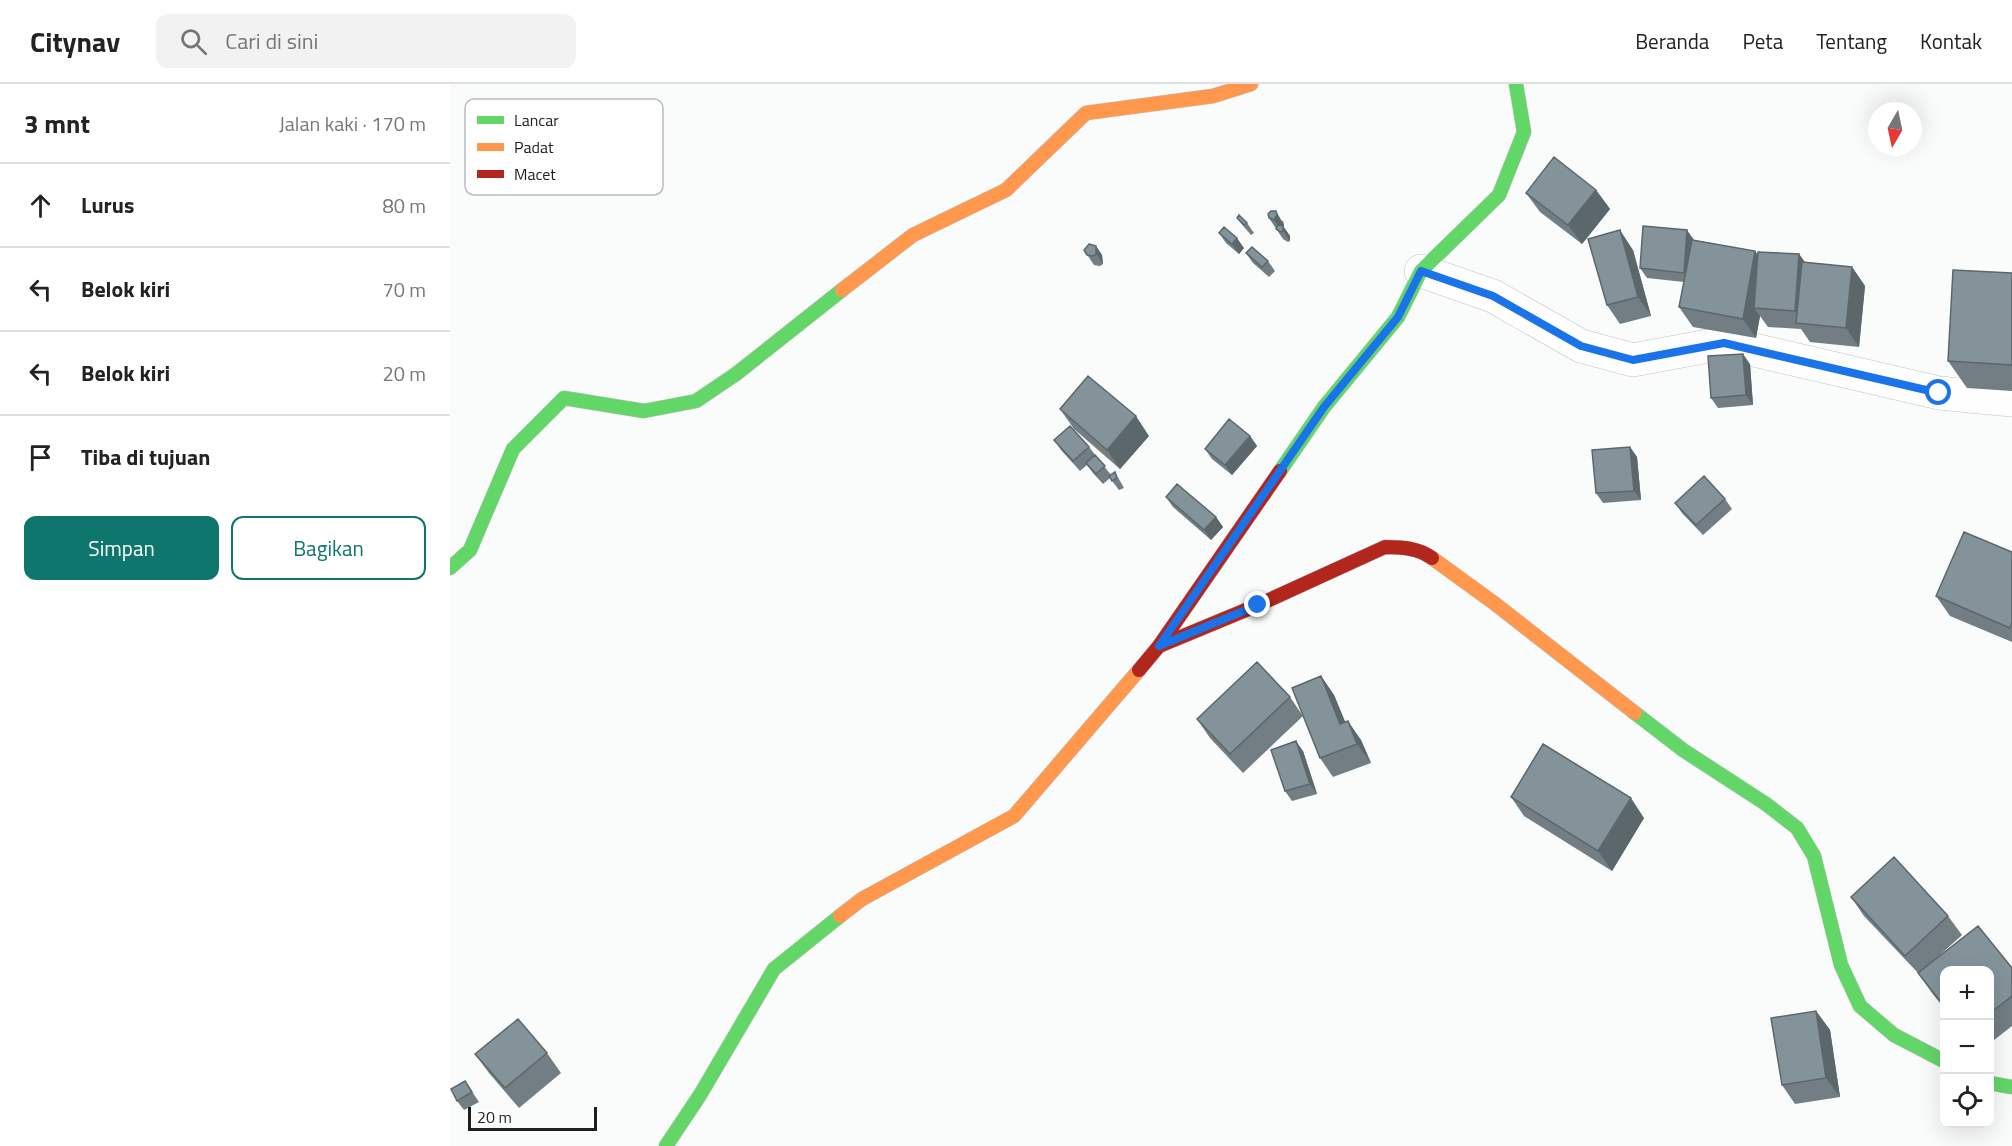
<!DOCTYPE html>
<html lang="id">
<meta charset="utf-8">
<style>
:root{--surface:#fff;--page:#f2f2f2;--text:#222;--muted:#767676;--line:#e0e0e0;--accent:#0f766e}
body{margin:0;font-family:"Titillium Web",sans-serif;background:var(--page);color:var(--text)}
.controls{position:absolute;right:18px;bottom:18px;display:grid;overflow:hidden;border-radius:12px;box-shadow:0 6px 24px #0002}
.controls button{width:54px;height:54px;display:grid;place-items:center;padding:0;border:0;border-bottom:2px solid var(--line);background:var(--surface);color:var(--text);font:30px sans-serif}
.compass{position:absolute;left:1418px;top:18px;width:54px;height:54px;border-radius:50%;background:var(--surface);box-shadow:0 6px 24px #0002;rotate:189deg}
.scale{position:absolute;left:18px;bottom:15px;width:129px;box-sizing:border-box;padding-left:6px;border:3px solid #1d1e1e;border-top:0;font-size:16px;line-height:21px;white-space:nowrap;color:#1d1e1e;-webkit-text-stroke:4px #fff;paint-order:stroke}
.stop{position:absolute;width:18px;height:18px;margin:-14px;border:4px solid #1a73e8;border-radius:50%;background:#fff}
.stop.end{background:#1a73e8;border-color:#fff;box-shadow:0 2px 6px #0008}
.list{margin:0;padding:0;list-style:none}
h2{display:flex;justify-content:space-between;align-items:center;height:78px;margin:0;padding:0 24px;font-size:26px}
h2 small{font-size:20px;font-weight:400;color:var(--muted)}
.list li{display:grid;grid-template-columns:39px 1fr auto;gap:18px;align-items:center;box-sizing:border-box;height:84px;padding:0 24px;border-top:2px solid var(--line)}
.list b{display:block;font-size:22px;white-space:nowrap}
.list em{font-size:20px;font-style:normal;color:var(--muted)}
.actions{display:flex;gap:12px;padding:18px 24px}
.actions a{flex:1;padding:14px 0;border:2px solid var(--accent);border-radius:12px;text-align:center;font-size:21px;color:var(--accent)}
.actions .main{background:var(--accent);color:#fff}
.icon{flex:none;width:33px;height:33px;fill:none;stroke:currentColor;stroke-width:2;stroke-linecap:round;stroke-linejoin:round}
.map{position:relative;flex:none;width:1562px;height:1062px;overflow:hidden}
header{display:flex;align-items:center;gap:36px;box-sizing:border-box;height:84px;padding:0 30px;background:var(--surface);border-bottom:2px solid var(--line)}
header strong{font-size:28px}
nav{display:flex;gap:33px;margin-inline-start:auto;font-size:21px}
.search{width:420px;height:54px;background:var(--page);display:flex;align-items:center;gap:15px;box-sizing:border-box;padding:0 21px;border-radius:12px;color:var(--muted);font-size:22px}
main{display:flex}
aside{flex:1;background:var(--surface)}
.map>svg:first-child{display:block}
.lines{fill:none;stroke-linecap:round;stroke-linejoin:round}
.street-casing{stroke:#c1c2c2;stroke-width:34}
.fast-casing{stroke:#c1c2c2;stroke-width:15}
.slow-casing{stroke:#c1c2c2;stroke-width:15}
.jam-casing{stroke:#c1c2c2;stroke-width:15}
.street{stroke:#fefefe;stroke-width:33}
.fast{stroke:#63d668;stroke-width:14}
.slow{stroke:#ff974d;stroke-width:14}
.jam{stroke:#b3261e;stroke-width:14}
.wall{fill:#727e84}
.shaded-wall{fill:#5c676c}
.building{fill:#84939a;stroke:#5c676c;stroke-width:1.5}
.route{stroke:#1a73e8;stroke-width:8}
.key{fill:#fff;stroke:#bbbcbc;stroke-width:1.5}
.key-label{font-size:16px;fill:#1d1e1e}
</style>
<header>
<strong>Citynav</strong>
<div class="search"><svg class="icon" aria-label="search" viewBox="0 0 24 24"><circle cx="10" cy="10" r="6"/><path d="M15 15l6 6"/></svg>Cari di sini</div>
<nav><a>Beranda</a><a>Peta</a><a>Tentang</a><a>Kontak</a></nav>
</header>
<main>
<aside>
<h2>3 mnt<small>Jalan kaki · 170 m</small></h2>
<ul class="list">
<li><svg class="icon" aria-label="ahead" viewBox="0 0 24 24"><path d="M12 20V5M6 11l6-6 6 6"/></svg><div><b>Lurus</b></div><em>80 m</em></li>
<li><svg class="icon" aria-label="left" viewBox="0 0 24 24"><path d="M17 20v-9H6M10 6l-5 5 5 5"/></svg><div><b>Belok kiri</b></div><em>70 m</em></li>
<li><svg class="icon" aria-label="left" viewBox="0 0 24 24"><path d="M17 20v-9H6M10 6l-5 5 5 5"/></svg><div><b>Belok kiri</b></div><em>20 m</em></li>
<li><svg class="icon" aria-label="arrive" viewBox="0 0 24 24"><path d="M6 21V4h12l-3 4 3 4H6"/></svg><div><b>Tiba di tujuan</b></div></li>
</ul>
<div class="actions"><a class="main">Simpan</a><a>Bagikan</a></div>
</aside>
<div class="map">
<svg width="1562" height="1062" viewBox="0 0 1562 1062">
<rect width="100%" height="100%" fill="#fafbfb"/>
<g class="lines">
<g class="street-casing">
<path id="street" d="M971,187L1043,212L1131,262L1183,276L1274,259L1489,309L1562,316"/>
</g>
<g class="fast-casing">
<path id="fast" d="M830,387L874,323L948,233L971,187L1049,111L1074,48L1066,0
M0,484L20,466L63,365L114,314L194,327L246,317L286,290L392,206
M1185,629L1233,666L1316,720L1347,744L1364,772L1391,881L1410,922L1444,951L1494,977
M1540,999L1562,1003
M216,1062L250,1011L324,885L390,832"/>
</g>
<g class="slow-casing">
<path id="slow" d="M392,206L463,151L556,106L636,29L763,12L801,0
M982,474L1044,519L1185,629
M390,832L412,815L564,732L689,586"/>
</g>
<g class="jam-casing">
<path id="jam" d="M709,562L808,521L935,463C952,463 968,464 982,474
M689,586L709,562L830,387"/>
</g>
<use href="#street" class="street"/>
<use href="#fast" class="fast"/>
<use href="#slow" class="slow"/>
<use href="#jam" class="jam"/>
</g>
<path class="wall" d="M1146,106L1160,125L1132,160L1090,128L1076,109Z
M787,134L797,139L804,149L801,151L794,143Z
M819,134L833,137L834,141L833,142L840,152V157L838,158L833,155Z
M769,149L794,164L789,170L776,159Z
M1244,156L1305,167L1307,170H1349L1355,178L1402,183L1415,202L1409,263L1360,258L1351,245L1318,243L1310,232L1306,254L1243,243L1229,223L1234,198L1197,194L1190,184Z
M646,162L652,171L653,180L650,182L644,181L634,166Z
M1183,166L1201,232L1170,240L1157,221Z
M796,169L818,177L825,187L819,193L803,179Z
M1562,189V307L1517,304L1498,277Z
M1300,280L1303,321L1268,324L1261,314Z
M610,325L699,352L670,385L624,345Z
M800,352L807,362L782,391L762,375L755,365Z
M604,356L639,363L661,391L665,388L674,404L669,406L660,394L653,400L643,389L637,381L630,387L611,366Z
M1180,363L1187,373L1191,416L1153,419L1146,409Z
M716,413L766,433L773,443L761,456L723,423Z
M1275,415L1282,425L1253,451L1232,429L1225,419Z
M1562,468V558L1500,532L1486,512Z
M871,592L884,611L895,638L911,656L921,679L883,693L870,674Z
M840,613L853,632L793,689L760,654L747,635Z
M853,667L867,710L842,717L835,707Z
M1061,713L1194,734L1162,787L1074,732Z
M1401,813L1498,832L1512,851L1480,880L1562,884V942L1539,960V886H1494V924L1482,909L1469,890L1414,832Z
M1366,927L1380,946L1390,1013L1345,1020L1332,1001Z
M97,969L111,989L69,1024L39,989L25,970Z
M15,997L29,1018L14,1026L7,1017Z"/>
<path class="shaded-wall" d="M1146,106L1160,125L1132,160L1118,141Z
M826,127L834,141L831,146L824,136Z
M833,142L840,152V157L833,147Z
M1170,146L1183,166L1201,232L1188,213Z
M1237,146L1244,156L1241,198L1234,189Z
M787,154L794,164L789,170L782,160Z
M646,162L652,171L653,180L646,170Z
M1305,167L1319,186L1304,224L1310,232L1306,254L1293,235Z
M1349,170L1362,189L1355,240L1345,227Z
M1402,183L1415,202L1409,263L1396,244Z
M1293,270L1300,280L1303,321L1296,311Z
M686,332L699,352L670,385L657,366Z
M800,352L807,362L782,391L775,381Z
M1180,363L1187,373L1191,416L1184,407Z
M766,433L773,443L761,456L754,446Z
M871,592L884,611L904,659L890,640Z
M898,637L911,656L921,679L907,660Z
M846,657L853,667L867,710L860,700Z
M1181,714L1194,734L1162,787L1148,767Z
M1366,927L1380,946L1390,1013L1376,994Z"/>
<path class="building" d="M1104,73L1146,106L1118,141L1076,109Z
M821,127H826L827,131L824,136L819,134L818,130Z
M789,131L797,139L794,141L787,134Z
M828,141L833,142V147L831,148L826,145Z
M1193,142L1237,146L1234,189L1190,184Z
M774,143L787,154L782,160L769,149Z
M1170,146L1188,213L1157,221L1138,155Z
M1242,156L1305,167L1293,235L1229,223Z
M639,160L646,162V170L643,172L637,171L634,166Z
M802,163L818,177L812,183L796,169Z
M1308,168L1349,170L1345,227L1304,224Z
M1352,178L1402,183L1396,244L1346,239Z
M1503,186L1562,189V281L1498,277Z
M1293,270L1296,311L1261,314L1258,272Z
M638,292L686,332L657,366L610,325Z
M779,335L800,352L775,381L755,365Z
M620,342L639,363L623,377L604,356Z
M1180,363L1184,407L1146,409L1142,366Z
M645,371L655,382L646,390L636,379Z
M665,388L667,394L662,397L659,392Z
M1254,392L1275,415L1246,441L1225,419Z
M727,400L766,433L754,446L716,413Z
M1514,448L1562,468V539L1560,544L1486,512Z
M807,578L840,613L780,670L747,635Z
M871,592L890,640L898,637L907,660L870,674L842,604Z
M846,657L860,700L835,707L821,666Z
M1093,660L1181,714L1148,767L1061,713Z
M1444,773L1498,832L1455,872L1401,813Z
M1528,842L1562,884V912L1539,930V886H1494V922L1468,889Z
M1366,927L1376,994L1332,1001L1321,934Z
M68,935L97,969L55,1004L25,970Z
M15,997L22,1008L7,1017L1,1005Z"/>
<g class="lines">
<path class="route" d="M808,521L709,562L874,323L948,233L971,187L1043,212L1131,262L1183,276L1274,259L1489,309"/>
</g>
<rect x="15" y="15" width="198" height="96" rx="9" class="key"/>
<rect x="27" y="32" width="27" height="8" fill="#63d668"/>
<rect x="27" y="59" width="27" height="8" fill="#ff974d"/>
<rect x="27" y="86" width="27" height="8" fill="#b3261e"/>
<g class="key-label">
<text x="64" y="42">Lancar</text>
<text x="64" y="69">Padat</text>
<text x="64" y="96">Macet</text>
</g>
</svg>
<div class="controls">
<button>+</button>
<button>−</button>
<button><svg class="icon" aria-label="locate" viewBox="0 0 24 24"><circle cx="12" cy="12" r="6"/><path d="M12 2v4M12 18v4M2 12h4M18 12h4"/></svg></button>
</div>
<svg class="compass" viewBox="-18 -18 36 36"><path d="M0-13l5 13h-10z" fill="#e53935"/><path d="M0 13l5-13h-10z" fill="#767676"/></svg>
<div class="scale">20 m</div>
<div class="stop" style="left:1489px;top:309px"></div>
<div class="stop end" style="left:808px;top:521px"></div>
</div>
</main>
